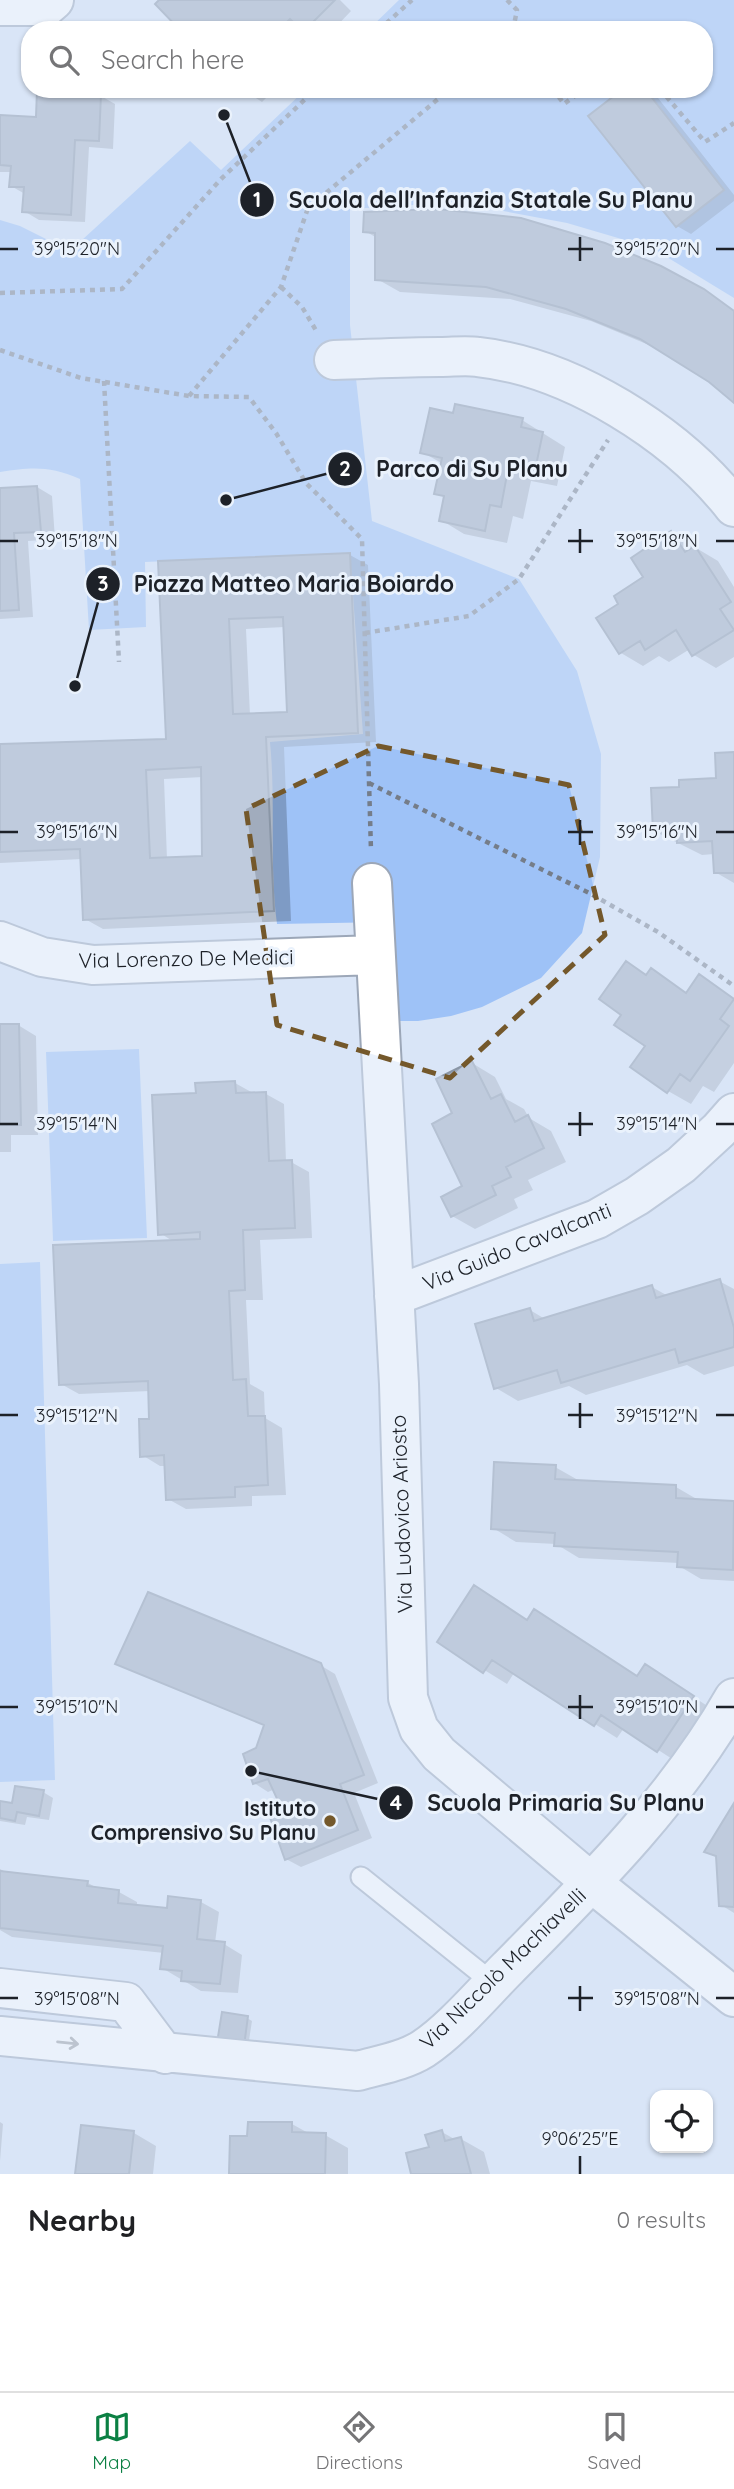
<!DOCTYPE html>
<meta charset="utf-8">
<style>
:root{--surface:#fff;--page:#f6f6f6;--text:#202124;--muted:#757577;--line:#e0e0e0;--accent:#0b8043}
body{margin:0;font-family:Quicksand,sans-serif;background:var(--page);color:var(--text)}
.controls{position:absolute;right:21px;bottom:21px;display:grid;overflow:hidden;border-radius:14px;box-shadow:0 2px 5px #0004}
.controls button{width:63px;height:63px;display:grid;place-items:center;padding:0;border:0;border-bottom:2px solid var(--line);background:var(--surface);color:var(--text);font:35px sans-serif}
.list{margin:0;padding:0;list-style:none}
h2{display:flex;justify-content:space-between;align-items:center;height:91px;margin:0;padding:0 28px;font-size:30px}
h2 small{font-size:23px;font-weight:400;color:var(--muted)}
.icon{flex:none;width:38px;height:38px;fill:none;stroke:currentColor;stroke-width:2;stroke-linecap:round;stroke-linejoin:round}
.map{position:relative;flex:none;width:734px;height:2174px;overflow:hidden}
.search{position:absolute;background:var(--surface);box-shadow:0 2px 5px #0004;left:21px;right:21px;top:21px;height:77px;display:flex;align-items:center;gap:18px;box-sizing:border-box;padding:0 24px;border-radius:28px;color:var(--muted);font-size:26px}
.sheet{height:217px;background:var(--surface)}
nav{display:flex;justify-content:space-around;align-items:center;box-sizing:border-box;height:98px;border-top:2px solid var(--line);background:var(--surface);font-size:19px;color:var(--muted)}
nav a{display:grid;justify-items:center;gap:4px}
nav .on{color:var(--accent)}
.map>svg:first-child{display:block}
.green{fill:#9ec2f7}
.shadow{fill:#0003;fill-rule:evenodd}
.building{fill:#a1acbd;stroke:#8a96a6;stroke-width:2;fill-rule:evenodd}
.lines{fill:none;stroke-linecap:round;stroke-linejoin:round}
.lane-casing{stroke:#9ca7b8;stroke-width:23}
.street-casing{stroke:#9ca7b8;stroke-width:42}
.path{stroke:#757d89;stroke-width:4.5;stroke-dasharray:5 5;stroke-linecap:butt}
.lane{stroke:#fff;stroke-width:19}
.street{stroke:#fff;stroke-width:38}
.oneway{stroke:#999b9e}
.marked{fill:none;stroke:#74582b;stroke-width:5;stroke-dasharray:14 9;stroke-linejoin:round}
.ticks{fill:none;stroke:#1d2128;stroke-width:2.5}
.poi-dot{fill:#74582b;stroke:#eaf2fc;stroke-width:2.5}
.labels{text-anchor:middle;stroke-width:6;stroke-linejoin:round;paint-order:stroke}
.street-label{font-size:21px;fill:#1d2128;stroke:#eaf2fc}
.poi-label{font-size:21px;font-weight:bold;fill:#1d2128;stroke:#eaf2fc;text-anchor:end}
.ticks-label{font-size:18px;text-anchor:middle;fill:#1d2128;stroke:#eaf2fc;stroke-width:6;stroke-linejoin:round;paint-order:stroke}
.leader{fill:none;stroke:#1d2128;stroke-width:2.5}
.callout-dot{fill:#1d2128;stroke:#eaf2fc;stroke-width:2.5}
.mark-label{font-size:21px;text-anchor:middle;font-weight:bold;fill:#fff}
.callout-label{font-size:23px;text-anchor:middle;font-weight:bold;fill:#1d2128;stroke:#eaf2fc;stroke-width:6;stroke-linejoin:round;paint-order:stroke}
</style>
<div class="map">
<svg width="734" height="2174" viewBox="0 0 734 2174">
<rect width="100%" height="100%" fill="#d9e5f7"/>
<path class="green" d="M399,0H734V298L652,248L567,223L482,207L414,205L350,209V325L372,521L519,579L577,671L601,754L600,857L582,933L541,978L482,1007L451,1016L418,1021H389L387,922L277,924C269,864 276,802 270,742L363,734L350,553L145,562L146,627L89,630L80,479C49,466 33,467 0,472V220L20,226L70,251L190,141L221,170L306,89H704V30H368Z
M139,1049L147,1238L53,1241L46,1052Z
M40,1262L55,1780L0,1782V1264Z"/>
<path class="shadow" d="M162,0H340L351,11L333,30H183Z
M242,89H275L262,102Z
M625,89H651L734,195V201L691,234L677,226Z
M101,96L115,104L113,149L89,147L85,222L39,220L24,211L25,194L11,186L12,172H0V116L38,119Z
M365,231L703,291L734,310V401L710,380L661,350L591,321L510,299L400,292L377,279V238Z
M455,415L522,420L565,447L557,486L531,481L523,519L513,516L507,543L464,534L441,520L446,498L436,493L443,464L422,452Z
M37,487L52,496L55,539L28,541L33,617L0,619V490Z
M671,533L718,561L734,587V657L716,668L694,655L690,649L669,662L659,656L643,666L621,653V604L646,578Z
M350,555L368,565L376,742L284,747L291,921L103,929L85,919L82,859L0,863V746L168,741L160,563ZM285,627L289,714L250,715L246,629ZM203,777L204,857L167,859L164,779Z
M734,754V883L715,872L714,854L702,855L654,831L681,789L718,780Z
M627,963L648,976L651,971L688,994L700,977L734,998V1063L714,1092L703,1086L691,1104L668,1091L647,1046L624,1014Z
M18,1025L36,1036L38,1135H11V1152H0V1026Z
M472,1063L495,1077L506,1099L524,1109L529,1118L551,1131L566,1162L528,1180L533,1190L514,1199L518,1208L475,1229L452,1216L465,1186L455,1114Z
M235,1083L253,1093L266,1094L284,1104L286,1162H291L309,1172L312,1238L260,1240L263,1300H246L250,1384L264,1392L265,1418L282,1428L286,1495L252,1496V1506L186,1509L168,1499L166,1466H160L142,1455L151,1420L150,1391L79,1394L61,1384L174,1242L160,1233L198,1094Z
M719,1281L734,1289V1366L704,1375L687,1365L586,1395L569,1386L518,1401L496,1388L530,1310L545,1319L652,1287L668,1296Z
M555,1467L578,1480L676,1487L700,1501L734,1503V1581L701,1579L679,1566V1563L579,1558L556,1544L516,1542L493,1528Z
M474,1587L529,1621L639,1677L668,1680L715,1711L680,1764L624,1728L617,1738L514,1673L507,1684L439,1642Z
M118,1663L320,1665L335,1674L378,1783L354,1793L372,1838L301,1867L286,1859L281,1804L275,1789L268,1792L254,1783L258,1750L266,1726L132,1671Z
M43,1792L53,1798L49,1820L27,1817L25,1825L0,1821V1802L14,1805Z
M734,1807V1913L721,1905L718,1858L707,1852Z
M0,1869L9,1874L88,1883L99,1889L119,1892L137,1902V1907L168,1910L170,1898L201,1902L219,1912L215,1943L224,1944L242,1955L238,1993L201,1991L162,1968L164,1953L12,1937L0,1930Z
M247,2018L252,2021L248,2047L224,2044Z
M0,2122L3,2124L0,2161Z
M249,2124H292L310,2134L325,2135L348,2148V2174H231L249,2138Z
M442,2132L456,2140L461,2139L484,2152L490,2174H413Z
M134,2133L156,2146L153,2174H77Z"/>
<path class="building" d="M159,0H335L305,30H301L290,19L279,30H180L155,4Z
M623,89H645L724,190L676,227L588,116Z
M37,90L101,94L99,141L75,140L71,215L22,212L24,187H9L11,166L0,165V115L36,117Z
M437,209L521,218L605,243L661,266L704,289L734,311V403L709,382L640,339L566,309L486,287L375,280V233L363,232L364,212Z
M455,404L523,418L521,427L543,432L534,475L508,469L501,507L490,505L485,531L439,521L444,496L434,494L442,458L420,453L430,408L453,413Z
M37,486L41,532L14,533L19,610L0,611V488Z
M671,531L685,552L695,546L731,602L720,609L734,630L692,656L676,630L645,650L640,641L619,654L596,618L618,604L614,596L643,577L631,558Z
M350,553L358,733L266,737L274,911L83,920L80,849L0,852V744L166,739L158,561ZM283,617L287,712L233,714L229,619ZM201,767L202,856L150,858L146,770Z
M734,752V873H714L712,841L677,843V831L653,832L651,788L679,787V780L716,778L715,753Z
M626,961L646,975L651,968L686,993L699,974L734,999L720,1019L729,1026L690,1081L680,1074L667,1093L630,1067L645,1046L614,1025L621,1015L599,999Z
M0,1024H19L21,1125H0Z
M472,1061L491,1099L501,1094L515,1122L528,1115L544,1148L506,1167L511,1177L492,1186L496,1195L451,1217L441,1197L462,1186L432,1124L452,1113L436,1079Z
M235,1081L236,1093L266,1092L269,1161L292,1160L295,1228L243,1230L245,1290L229,1291L233,1380L246,1379L248,1416H265L268,1485L235,1487V1497L166,1500L164,1455L140,1457L139,1419H149L148,1381L59,1385L53,1245L200,1239V1232L158,1235L152,1095L196,1093L195,1083Z
M720,1279L734,1328V1347L679,1363L675,1349L561,1383L557,1370L494,1389L475,1324L530,1308L534,1321L652,1285L656,1298Z
M494,1462L556,1465L555,1479L676,1485V1498L734,1501L733,1570L677,1567L678,1552L554,1546L555,1533L491,1529Z
M474,1585L527,1620L534,1609L637,1676L645,1664L694,1696L657,1752L601,1715L594,1726L492,1660L483,1673L437,1642Z
M148,1592L321,1663L364,1775L340,1784L358,1830L285,1860L267,1809L279,1803L268,1779L253,1784L243,1754L256,1748L264,1725L115,1664Z
M15,1786L44,1790L39,1816L17,1812L15,1821L0,1818V1801L12,1803Z
M734,1803V1907L719,1906L716,1856L704,1852Z
M0,1871L88,1881L87,1886L119,1890L118,1903L167,1908L168,1896L201,1900L197,1939L225,1942L220,1984L181,1981L182,1971L160,1969L163,1946L0,1928Z
M222,2012L248,2016L244,2046L217,2043Z
M248,2122H292V2132L326,2133L325,2174H229L230,2136H247Z
M81,2125L134,2131L129,2174H75Z
M442,2130L445,2141L461,2137L471,2174H411L406,2153L429,2147L425,2135Z"/>
<g class="lines">
<g class="lane-casing">
<path id="lane" d="M361,1877L493,1983"/>
</g>
<g class="street-casing">
<path id="street" d="M0,6H47L54,0
M334,360C369,359 405,357 440,357C453,357 466,355 478,357C571,367 677,434 734,507
M372,883L399,1384L408,1698L419,1729L439,1754L592,1883L734,1997
M0,941L42,957L93,965L375,955
M394,1296L597,1219L637,1196L681,1165L719,1130L734,1113
M0,1988L126,2002L165,2054
M0,2036L358,2071C379,2065 404,2061 423,2049C452,2030 483,1993 508,1968C590,1885 676,1800 734,1698"/>
</g>
<path class="path" d="M507,0L517,10L513,30
M379,30L412,0
M553,89L564,104L584,89
M660,89L705,142L734,123
M281,287L302,307L317,332
M0,293L122,289L221,179L316,89
M0,350L81,378L189,396L249,397L276,433L306,483L362,539L371,851
M104,381L119,662
M189,396L281,287L308,208L450,89
M365,633L469,616L519,579L608,440
M369,783L591,894L658,932L734,986"/>
<use href="#lane" class="lane"/>
<use href="#street" class="street"/>
</g>
<defs><path id="oneway-shaft" d="M-6 0H5M1.5-3L5.5 0L1.5 3" fill="none" stroke-width="1.6" stroke-linecap="round" stroke-linejoin="round" transform="scale(1.75)"/></defs>
<use class="oneway" href="#oneway-shaft" transform="translate(68 2043) rotate(6)"/>
<path d="M0 0H734V2174H0ZM378,746L569,785L605,935L450,1078L277,1025L246,809Z" fill="#d9e5f7" fill-opacity=".55" fill-rule="evenodd"/>
<path class="marked" d="M378,746L569,785L605,935L450,1078L277,1025L246,809Z"/>
<path class="ticks" d="M580,237V261M0,249H18M568,249H593M716,249H734M580,529V553M0,541H18M568,541H593M716,541H734M580,820V845M0,832H18M568,832H593M716,832H734M580,1112V1136M0,1124H18M568,1124H593M716,1124H734M580,1403V1428M0,1415H18M568,1415H593M716,1415H734M580,1695V1719M0,1707H18M568,1707H593M716,1707H734M580,1986V2011M0,1998H18M568,1998H593M716,1998H734M580,2156V2174"/>
<circle class="poi-dot" cx="330" cy="1821" r="7"/>
<g class="labels">
<g class="street-label">
<text transform="translate(186 959) rotate(-1)" y="7">Via Lorenzo De Medici</text>
<text transform="translate(517 1247) rotate(-22)" y="7">Via Guido Cavalcanti</text>
<text transform="translate(402 1514) rotate(-92)" y="7">Via Ludovico Ariosto</text>
<text transform="translate(503 1969) rotate(-44)" y="7">Via Niccolò Machiavelli</text>
</g>
<g class="poi-label">
<text x="316" y="1816">Istituto<tspan x="316" dy="24">Comprensivo Su Planu</tspan></text>
</g>
</g>
<g class="ticks-label">
<text x="77" y="255">39°15'20"N</text>
<text x="657" y="255">39°15'20"N</text>
<text x="77" y="547">39°15'18"N</text>
<text x="657" y="547">39°15'18"N</text>
<text x="77" y="838">39°15'16"N</text>
<text x="657" y="838">39°15'16"N</text>
<text x="77" y="1130">39°15'14"N</text>
<text x="657" y="1130">39°15'14"N</text>
<text x="77" y="1422">39°15'12"N</text>
<text x="657" y="1422">39°15'12"N</text>
<text x="77" y="1713">39°15'10"N</text>
<text x="657" y="1713">39°15'10"N</text>
<text x="77" y="2005">39°15'08"N</text>
<text x="657" y="2005">39°15'08"N</text>
<text x="580" y="2145">9°06'25"E</text>
</g>
<path class="leader" d="M224 115L257 200M226 500L345 469M75 686L103 584M251 1771L396 1803"/>
<g class="callout-dot">
<circle cx="224" cy="115" r="7"/>
<circle cx="226" cy="500" r="7"/>
<circle cx="75" cy="686" r="7"/>
<circle cx="251" cy="1771" r="7"/>
<circle cx="257" cy="200" r="18"/>
<circle cx="345" cy="469" r="18"/>
<circle cx="103" cy="584" r="18"/>
<circle cx="396" cy="1803" r="18"/>
</g>
<g class="mark-label">
<text x="257" y="207">1</text>
<text x="345" y="476">2</text>
<text x="103" y="591">3</text>
<text x="396" y="1810">4</text>
</g>
<g class="callout-label">
<text x="491" y="208">Scuola dell'Infanzia Statale Su Planu</text>
<text x="472" y="477">Parco di Su Planu</text>
<text x="294" y="592">Piazza Matteo Maria Boiardo</text>
<text x="566" y="1811">Scuola Primaria Su Planu</text>
</g>
</svg>
<div class="controls">
<button><svg class="icon" aria-label="locate" viewBox="0 0 24 24"><circle cx="12" cy="12" r="6"/><path d="M12 2v4M12 18v4M2 12h4M18 12h4"/></svg></button>
</div>
<div class="search"><svg class="icon" aria-label="search" viewBox="0 0 24 24"><circle cx="10" cy="10" r="6"/><path d="M15 15l6 6"/></svg>Search here</div>
</div>
<section class="sheet">
<h2>Nearby<small>0 results</small></h2>
<ul class="list">
</ul>
</section>
<nav>
<a class="on"><svg class="icon" aria-label="map" viewBox="0 0 24 24"><path d="M3 6l6-2 6 2 6-2v14l-6 2-6-2-6 2zM9 4v14M15 6v14"/></svg>Map</a>
<a><svg class="icon" aria-label="directions" viewBox="0 0 24 24"><path d="M12 3l9 9-9 9-9-9zM9 14v-3h6M13 9l2 2-2 2"/></svg>Directions</a>
<a><svg class="icon" aria-label="saved" viewBox="0 0 24 24"><path d="M7 4h10v16l-5-4-5 4z"/></svg>Saved</a>
</nav>
